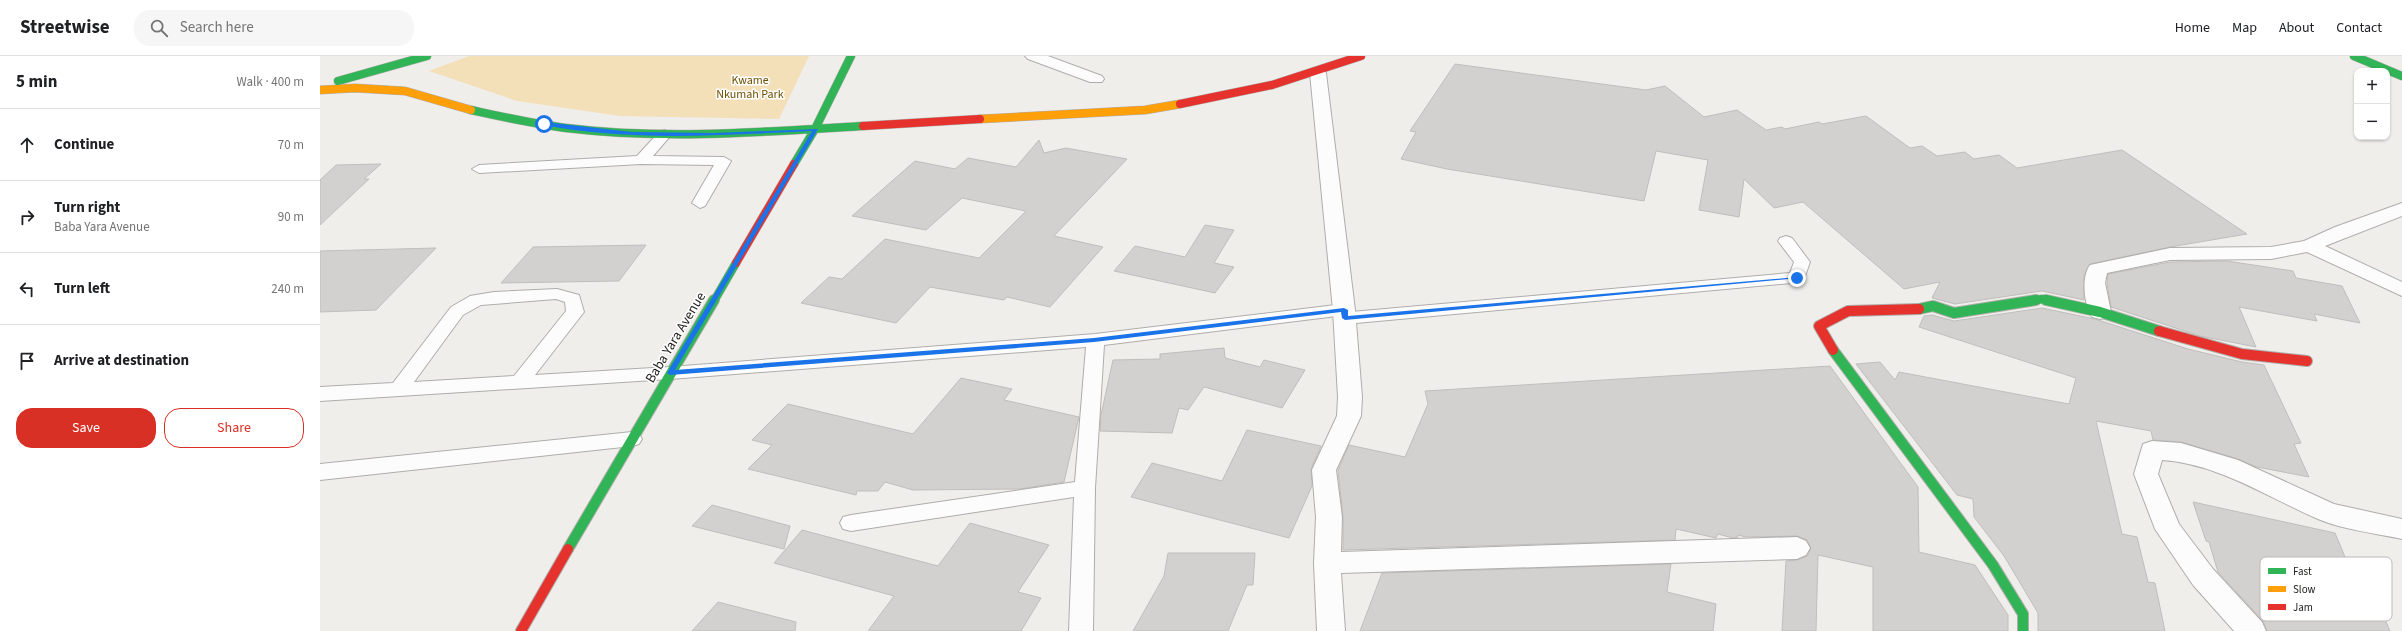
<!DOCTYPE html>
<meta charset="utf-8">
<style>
:root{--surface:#fff;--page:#f6f6f6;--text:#202124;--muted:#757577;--line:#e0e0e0;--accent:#d93025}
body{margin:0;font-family:"Source Sans 3",sans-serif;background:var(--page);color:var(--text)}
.controls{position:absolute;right:12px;top:12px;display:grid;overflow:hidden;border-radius:8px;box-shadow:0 1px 3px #0004}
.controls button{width:36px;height:36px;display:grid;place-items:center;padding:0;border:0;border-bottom:1px solid var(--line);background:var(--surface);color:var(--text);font:20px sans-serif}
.stop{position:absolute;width:12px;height:12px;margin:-9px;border:3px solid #1a73e8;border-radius:50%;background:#fff}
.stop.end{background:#1a73e8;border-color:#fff;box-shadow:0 1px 4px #0008}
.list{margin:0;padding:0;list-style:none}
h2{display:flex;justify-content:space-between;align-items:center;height:52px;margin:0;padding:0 16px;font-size:17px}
h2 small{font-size:13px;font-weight:400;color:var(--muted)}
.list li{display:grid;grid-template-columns:26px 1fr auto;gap:12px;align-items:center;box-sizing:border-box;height:72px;padding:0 16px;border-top:1px solid var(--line)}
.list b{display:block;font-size:15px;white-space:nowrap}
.list p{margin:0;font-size:13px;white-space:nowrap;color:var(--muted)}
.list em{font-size:13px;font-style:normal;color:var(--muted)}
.actions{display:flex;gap:8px;padding:12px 16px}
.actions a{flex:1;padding:9px 0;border:1px solid var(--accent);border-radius:16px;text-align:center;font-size:14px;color:var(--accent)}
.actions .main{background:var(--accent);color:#fff}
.icon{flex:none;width:22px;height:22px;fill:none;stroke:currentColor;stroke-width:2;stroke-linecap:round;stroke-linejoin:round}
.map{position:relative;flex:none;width:2082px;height:575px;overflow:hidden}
header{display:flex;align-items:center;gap:24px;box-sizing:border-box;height:56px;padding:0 20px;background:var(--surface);border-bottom:1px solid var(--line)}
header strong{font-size:19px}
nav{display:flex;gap:22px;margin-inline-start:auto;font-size:14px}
.search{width:280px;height:36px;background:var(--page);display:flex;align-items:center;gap:10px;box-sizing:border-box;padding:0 14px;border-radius:16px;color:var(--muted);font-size:15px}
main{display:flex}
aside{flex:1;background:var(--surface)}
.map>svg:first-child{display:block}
.green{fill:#f3dfb8}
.building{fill:#d2d1cf;stroke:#c0bebc}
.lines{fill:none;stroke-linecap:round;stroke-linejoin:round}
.lane-casing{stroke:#afadab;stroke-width:2}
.street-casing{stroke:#afadab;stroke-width:2}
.fast-far1-casing{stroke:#afadab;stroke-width:9}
.fast-casing{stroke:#afadab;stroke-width:12}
.slow-casing{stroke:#afadab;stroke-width:9}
.jam-far1-casing{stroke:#afadab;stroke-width:9}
.jam-casing{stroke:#afadab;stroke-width:12}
.lane{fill:#fdfcfc;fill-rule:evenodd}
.street{fill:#fdfcfc;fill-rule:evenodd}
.fast-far1{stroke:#30b455;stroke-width:8}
.fast{stroke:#30b455;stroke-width:10}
.slow{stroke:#ff9f0a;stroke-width:8}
.jam-far1{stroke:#e5322d;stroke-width:8}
.jam{stroke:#e5322d;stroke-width:10}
.route{fill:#1a73e8}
.labels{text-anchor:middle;stroke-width:3;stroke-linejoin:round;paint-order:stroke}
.far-park-label{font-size:12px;fill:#6d5002;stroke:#fff}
.street-label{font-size:14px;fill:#1e1d1b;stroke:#fff}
.key{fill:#fff;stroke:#bcbbbb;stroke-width:1}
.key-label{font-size:11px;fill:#1e1d1b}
</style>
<header>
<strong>Streetwise</strong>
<div class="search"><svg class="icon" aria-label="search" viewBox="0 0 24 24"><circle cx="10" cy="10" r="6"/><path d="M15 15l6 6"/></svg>Search here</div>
<nav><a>Home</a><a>Map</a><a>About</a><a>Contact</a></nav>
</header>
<main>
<aside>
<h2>5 min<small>Walk · 400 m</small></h2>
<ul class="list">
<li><svg class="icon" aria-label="ahead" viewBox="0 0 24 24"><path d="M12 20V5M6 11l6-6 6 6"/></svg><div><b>Continue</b></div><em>70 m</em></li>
<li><svg class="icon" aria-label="right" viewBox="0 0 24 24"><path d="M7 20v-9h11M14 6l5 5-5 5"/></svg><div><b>Turn right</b><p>Baba Yara Avenue</p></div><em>90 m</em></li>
<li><svg class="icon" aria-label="left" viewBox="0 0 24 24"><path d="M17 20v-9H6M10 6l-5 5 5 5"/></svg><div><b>Turn left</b></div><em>240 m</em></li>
<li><svg class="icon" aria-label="arrive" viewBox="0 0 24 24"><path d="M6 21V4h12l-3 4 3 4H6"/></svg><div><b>Arrive at destination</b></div></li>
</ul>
<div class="actions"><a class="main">Save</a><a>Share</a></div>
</aside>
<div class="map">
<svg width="2082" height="575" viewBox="0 0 2082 575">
<rect width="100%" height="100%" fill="#f0eeeb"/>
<path class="green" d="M149,0H489L459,63L300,60L197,45L109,15Z"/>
<path class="building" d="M1135,8L1326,34L1345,30L1384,61L1417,54L1446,74L1462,71L1465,73L1499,66L1502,68L1546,60L1590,92L1602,90L1617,100L1645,96L1654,103L1679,99L1697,112L1802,94L1927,178L1850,191L1770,208L1764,220V244L1722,235L1635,248L1612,242L1620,226L1584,233L1483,146L1454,152L1424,123L1419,161L1379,154L1388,104L1336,95L1324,145L1127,113L1081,103L1096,76L1090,75Z
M719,84L724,97L746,92L807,103L734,180L783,191L730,251L687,241L684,244L610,231L576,267L481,247L509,221L522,223L565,183L659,202L706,155L642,142L606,174L532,160L595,105L635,113L648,102L696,111Z
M61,108L44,123H49L0,169V124L16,109Z
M885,169L914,174L894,207L914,211L895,237L794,215L815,190L865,201Z
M326,189L299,225L181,227L213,191Z
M116,192L56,254L0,256V195Z
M1907,205L1973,215L1976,222L2022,230L2040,267L1994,258L1997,265L1919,251L1936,291L1880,280L1791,251L1787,227L1788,218L1850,206Z
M1722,252L1775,263L1868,293L1922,306L1944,309L1981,387L1974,388L1989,421L1937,411L1918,403L1861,386L1833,384L1831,375L1776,365L1802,478L1817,481L1828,526L1835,527L1845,575H1718V557L1684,500L1654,461L1653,443L1637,439L1536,308L1560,306L1575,324L1579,316L1749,348L1756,322L1599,271L1604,260L1612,259L1634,265Z
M904,292L905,302L940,311L944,304L985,314L962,352L884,331L868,354L859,352L852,377L780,375L781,359L793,304L840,303V298Z
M1510,310L1598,431L1599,496L1655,509L1688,559V575H1553V511L1498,499L1496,575H1462L1466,505L1477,504L1487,500L1491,493L1487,484L1477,480L1426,481L1418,479V481L1413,482L1398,478L1396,482L1356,473L1355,484L1023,494V461L1018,414L1029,389L1085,401L1108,348L1105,335Z
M641,322L692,333L684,344L759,361L744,426L700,433L593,434L565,426L558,435H537L536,439L428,413L452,389L432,384L468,348L593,378Z
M927,374L1001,390L991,413L992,430L969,482L811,441L832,407L902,425Z
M1873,446L2015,477L2033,520L2048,524L2070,575H1947L1943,565L1898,516L1889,486L1886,485Z
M392,449L470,470L464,493L372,470Z
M650,467L729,489L698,536L721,542L701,575H548L574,540L454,507L482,474L618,510Z
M848,497H935L933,529H927L908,575H813L844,520Z
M1351,508L1347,536L1396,548L1393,575H1040L1062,517Z
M398,546L476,566L475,575H372Z"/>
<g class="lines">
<g class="lane-casing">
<path id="lane" d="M345,74L352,78L333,100L404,101L411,105L385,150L380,152L372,147L394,109L321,108L159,117L152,113L159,109L317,100L340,75Z
M1466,180L1472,182L1490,206L1483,226L1025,268L1019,266L1017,260L784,289L775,432L773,575H749L754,441L531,475L523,473L520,467L523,461L531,459L755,426L766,291L350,323L0,345V331L73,327L131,251L150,240L174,236L237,233L259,239L264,256L215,319L350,311L775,278L1024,248L1030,250L1031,256L1470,217L1474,206L1458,185L1460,182ZM236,243L245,246L246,255L194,320L94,326L143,259L161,249Z
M312,376L319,378L322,383L319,388L312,390L0,424V408Z"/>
</g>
<g class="street-casing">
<path id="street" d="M705,0H728L782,20L784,23L782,26H770L708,3Z
M998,12L1004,14L1006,17L1035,254L1042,341L1041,360L1016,414L1022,461L1021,496L1477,481L1486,485L1490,492L1486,499L1477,503L1021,517L1025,575H997L994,507L996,461L992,414L1017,360L1018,341L1013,254L990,17L992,14Z
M2082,147V160L2005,190L2082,226V240L1987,196L1951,203L1850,204L1787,217L1785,227L1791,256L1788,261L1780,263L1772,261C1764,249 1761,221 1770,209L1850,192L1951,191L1984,185L2015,171Z
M1832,385L1861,387L1918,404L2014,448L2082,463V483C2055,477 2024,474 1998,463C1947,441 1899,408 1842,404L1838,418L1859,468L1893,513L1942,566L1946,575H1914L1873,529L1835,473L1814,418L1823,388Z"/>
</g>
<g class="fast-far1-casing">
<path id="fast-far1" d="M2034,0L2082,20
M18,25L107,0
M151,54C183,61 214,68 246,72C344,84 445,76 543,70
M474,108L495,73L531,0
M394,245L416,207
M1710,245L1722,243L1731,245"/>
</g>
<g class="fast-casing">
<path id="fast" d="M1726,244L1780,256L1839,275
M1599,253L1613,250L1634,257L1716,244
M1513,294L1673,509L1703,558V575
M248,493L394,244"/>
</g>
<g class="slow-casing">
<path id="slow" d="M0,34L35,32L85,35L151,54
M660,63L825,54L860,48"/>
</g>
<g class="jam-far1-casing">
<path id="jam-far1" d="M860,48L952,29L1041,0
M543,70L660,63
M416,207L474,108"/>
</g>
<g class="jam-casing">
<path id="jam" d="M1839,275L1922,298L1987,305
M1513,294L1499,270L1528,255L1599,253
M201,575L248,493"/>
</g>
<use href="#lane" class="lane"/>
<use href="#street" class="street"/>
<use href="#fast-far1" class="fast-far1"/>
<use href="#fast" class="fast"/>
<use href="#slow" class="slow"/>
<use href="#jam-far1" class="jam-far1"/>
<use href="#jam" class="jam"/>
</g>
<path class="route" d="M224,66L312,76L394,77L498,73L355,314L774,282L1024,252L1028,254V260L1477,221L1480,222L1025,264L1022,262L1021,256L774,286L350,319L347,317L492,75C403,79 311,86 223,69Z"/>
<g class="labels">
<g class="far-park-label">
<text x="430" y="28">Kwame<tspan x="430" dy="14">Nkumah Park</tspan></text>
</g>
<g class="street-label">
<text transform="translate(355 281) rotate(-59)" y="5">Baba Yara Avenue</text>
</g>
</g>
<rect x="1940" y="501" width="132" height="64" rx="6" class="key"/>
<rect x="1948" y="512" width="18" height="6" fill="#30b455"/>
<rect x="1948" y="530" width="18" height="6" fill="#ff9f0a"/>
<rect x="1948" y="548" width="18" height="6" fill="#e5322d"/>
<g class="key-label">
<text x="1973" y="519">Fast</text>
<text x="1973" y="537">Slow</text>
<text x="1973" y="555">Jam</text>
</g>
</svg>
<div class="controls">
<button>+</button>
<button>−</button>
</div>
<div class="stop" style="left:224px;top:68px"></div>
<div class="stop end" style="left:1477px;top:222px"></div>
</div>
</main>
